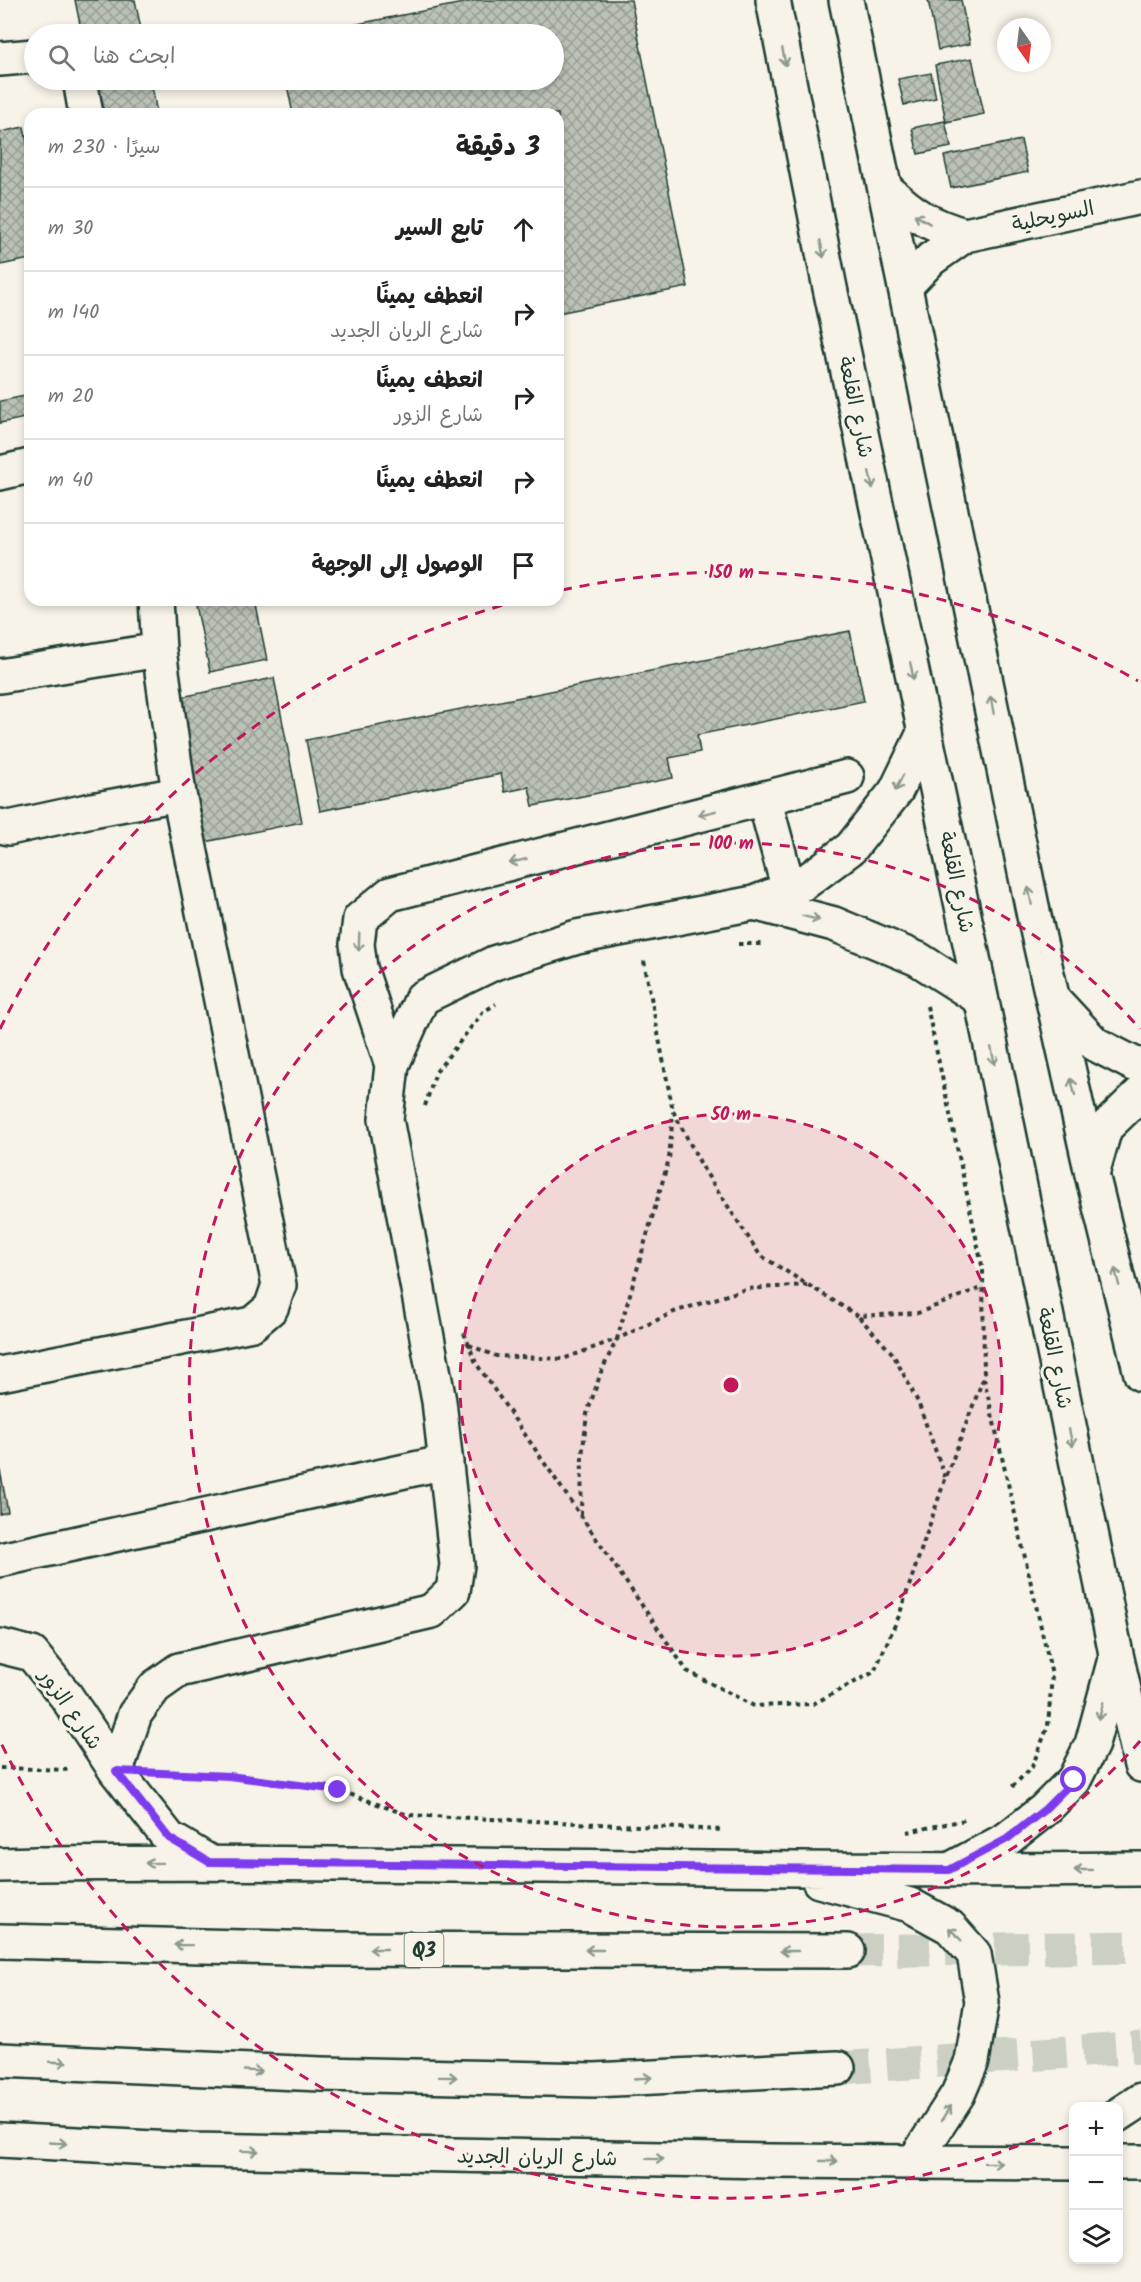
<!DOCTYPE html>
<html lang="ar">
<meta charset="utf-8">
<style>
:root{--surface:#fff;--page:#f6f6f6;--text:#222;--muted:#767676;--line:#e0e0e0}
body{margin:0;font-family:Kalam,"Playpen Sans Arabic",sans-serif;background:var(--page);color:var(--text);direction:rtl}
.controls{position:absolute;right:18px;bottom:18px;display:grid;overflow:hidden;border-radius:12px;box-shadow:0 3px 9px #0003}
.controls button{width:54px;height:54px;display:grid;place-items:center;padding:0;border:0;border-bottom:2px solid var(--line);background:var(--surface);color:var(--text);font:30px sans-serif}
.compass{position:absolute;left:997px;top:18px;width:54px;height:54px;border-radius:50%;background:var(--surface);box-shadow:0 3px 9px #0003;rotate:166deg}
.stop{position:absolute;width:18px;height:18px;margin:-14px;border:4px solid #7c3aed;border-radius:50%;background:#fff}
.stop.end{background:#7c3aed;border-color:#fff;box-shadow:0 2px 6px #0008}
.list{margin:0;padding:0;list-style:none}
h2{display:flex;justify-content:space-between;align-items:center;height:78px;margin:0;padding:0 24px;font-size:26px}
h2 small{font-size:20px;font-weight:400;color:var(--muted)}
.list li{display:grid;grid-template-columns:39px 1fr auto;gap:18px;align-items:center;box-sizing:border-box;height:84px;padding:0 24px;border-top:2px solid var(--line)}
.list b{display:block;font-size:22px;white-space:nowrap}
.list p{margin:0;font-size:20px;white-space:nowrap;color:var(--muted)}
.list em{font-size:20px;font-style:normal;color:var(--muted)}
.icon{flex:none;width:33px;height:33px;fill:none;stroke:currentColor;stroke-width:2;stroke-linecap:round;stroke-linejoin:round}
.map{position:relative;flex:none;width:1141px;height:2282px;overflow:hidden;direction:ltr}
.search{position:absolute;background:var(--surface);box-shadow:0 3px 9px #0003;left:24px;top:24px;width:540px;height:66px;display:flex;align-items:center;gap:15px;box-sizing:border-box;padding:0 21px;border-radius:33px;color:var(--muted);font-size:22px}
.panel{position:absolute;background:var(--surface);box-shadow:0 3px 9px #0003;left:24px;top:108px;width:540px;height:498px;border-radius:18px;direction:rtl}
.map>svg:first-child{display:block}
.building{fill:url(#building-cross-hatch);stroke:#1f3d34;stroke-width:1.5}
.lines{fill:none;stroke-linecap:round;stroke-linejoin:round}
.highway-tunnel{stroke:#cccfc4;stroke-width:33;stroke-dasharray:33 16;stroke-linecap:butt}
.minor-casing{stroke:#1f3d34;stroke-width:38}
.major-casing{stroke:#1f3d34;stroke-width:38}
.highway-casing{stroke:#1f3d34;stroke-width:38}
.path{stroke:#1f3d34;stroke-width:4;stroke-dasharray:4.5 4.5;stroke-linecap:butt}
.minor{stroke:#f7f3e8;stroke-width:33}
.major{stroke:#f7f3e8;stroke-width:33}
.highway{stroke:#f7f3e8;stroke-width:33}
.oneway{stroke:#8b988e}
.route{stroke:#7c3aed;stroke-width:8}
.ring{fill:none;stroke:#c2185b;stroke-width:3;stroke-dasharray:10 8}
.labels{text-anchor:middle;stroke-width:6;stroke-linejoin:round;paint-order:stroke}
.shield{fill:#f7f3e8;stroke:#60746a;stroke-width:1.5}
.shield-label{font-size:20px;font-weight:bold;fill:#1f3d34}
.street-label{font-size:21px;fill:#1f3d34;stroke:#f7f3e8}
.centre{fill:#c2185b;stroke:#f7f3e8;stroke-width:3}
.ring-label{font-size:18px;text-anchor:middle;font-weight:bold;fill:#c2185b;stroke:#f7f3e8;stroke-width:6;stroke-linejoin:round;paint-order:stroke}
</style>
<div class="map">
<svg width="1141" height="2282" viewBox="0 0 1141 2282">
<defs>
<pattern id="building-cross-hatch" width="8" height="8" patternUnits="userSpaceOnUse" patternTransform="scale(1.5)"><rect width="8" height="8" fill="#bbc1b6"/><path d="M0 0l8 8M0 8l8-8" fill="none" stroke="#979e95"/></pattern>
</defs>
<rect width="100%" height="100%" fill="#f7f3e8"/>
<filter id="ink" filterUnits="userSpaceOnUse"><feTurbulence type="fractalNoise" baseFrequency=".0167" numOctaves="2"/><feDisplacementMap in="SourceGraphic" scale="12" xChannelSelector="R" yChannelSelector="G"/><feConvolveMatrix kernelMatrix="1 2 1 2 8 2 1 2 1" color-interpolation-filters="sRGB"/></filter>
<g filter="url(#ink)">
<path class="building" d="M75,0H135L142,34H82Z
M478,0H631L688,287L558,313V114H293L286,80H554V34H307Z
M928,0H961L970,44L938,50Z
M972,58L984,114L946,122L935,65Z
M931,73L936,98L904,105L898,79Z
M91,80H151L157,114H98Z
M945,121L951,147L918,154L912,128Z
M24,127L30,158V259L0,265V132Z
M1021,140L1028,172L951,188L944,156Z
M30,395V417L0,423V401Z
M195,600H255L267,660L210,672Z
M850,631L864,701L697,735L700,752L669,758L673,778L533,806L529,787L505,792L501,774L320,811L306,740Z
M274,678L302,822L205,842L176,698Z
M0,1470L8,1512L0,1514Z"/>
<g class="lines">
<path class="highway-tunnel" d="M848,1951L1141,1947
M838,2068L1141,2047"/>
<g class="minor-casing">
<path id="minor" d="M0,59L34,56
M80,80L86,114
M886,189C912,214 931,226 965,235
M906,285L931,259L965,235L1141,197
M0,473L30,466
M0,676L159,650
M764,798L789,890
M0,826L9,828L92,810L179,794
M754,903L834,924L918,959L981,999
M1054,1000L1095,1044L1134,1064L1141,1065
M392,1065L360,968L357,944L360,919L390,894L847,777
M1092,1174L1105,1128L1141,1093
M0,1374L252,1324L271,1308L279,1285L179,794L159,650L156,600
M0,1560L446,1462
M0,1646L32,1654L66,1696L116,1771L169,1838L209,1862
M116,1771L135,1714L155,1687L179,1670L432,1611L453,1591L457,1565L439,1401L386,1119L392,1065L422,998L494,963L577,937L754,903L804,883L851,848L896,791L925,731"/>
</g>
<g class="major-casing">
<path id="major" d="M773,0L830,288L971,948L1116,1654L1141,1765
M846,0L1034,916L1092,1174L1141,1374
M37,1864C405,1860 773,1873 1141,1869
M953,1868L1007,1839L1044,1810L1074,1780L1092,1744L1115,1659
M819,1881L910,1905L950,1927L974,1954L982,2002L972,2061L958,2094L914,2162
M1118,2115L1141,2100
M0,2140L192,2150L770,2161L1074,2163
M1118,2162H1141"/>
</g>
<g class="highway-casing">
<path id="highway" d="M0,1865L37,1864
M0,1941L327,1949L848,1951
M0,2060L321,2074L594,2080L838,2068"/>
</g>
<path class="path" d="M738,944H764
M644,961L673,1111L704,1170L760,1255L858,1316L918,1313L983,1287
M927,1006L983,1270L984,1379L1052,1675L1048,1726L1032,1767L1012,1787
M425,1106L436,1072L483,1012L496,1004
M859,1317L893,1354L918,1402L945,1477
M464,1333L476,1363L687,1671L754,1706L813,1704L874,1672L899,1616L943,1485L983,1379
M469,1345L496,1356L563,1359L617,1339L669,1159L673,1112
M581,1515L582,1457L587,1414L601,1372L617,1339L674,1312L746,1289L807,1285
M0,1768L72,1770
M163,1773L229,1776L338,1790L408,1815L723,1830
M907,1832L965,1820"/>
<use href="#minor" class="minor"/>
<use href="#major" class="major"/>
<use href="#highway" class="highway"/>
</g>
<defs><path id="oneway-shaft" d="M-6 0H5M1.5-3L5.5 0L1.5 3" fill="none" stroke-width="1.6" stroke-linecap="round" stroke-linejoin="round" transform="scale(1.5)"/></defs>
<g class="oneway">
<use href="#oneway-shaft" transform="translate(784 57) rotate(79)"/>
<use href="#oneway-shaft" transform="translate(922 219) rotate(-149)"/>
<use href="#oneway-shaft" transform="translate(822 249) rotate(79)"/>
<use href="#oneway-shaft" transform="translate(871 480) rotate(78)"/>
<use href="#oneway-shaft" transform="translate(912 671) rotate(78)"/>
<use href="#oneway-shaft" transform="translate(992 705) rotate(-101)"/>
<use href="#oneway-shaft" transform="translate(899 783) rotate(117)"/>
<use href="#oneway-shaft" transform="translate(707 813) rotate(166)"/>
<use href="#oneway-shaft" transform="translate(518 861) rotate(166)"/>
<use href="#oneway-shaft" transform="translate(1030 896) rotate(-101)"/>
<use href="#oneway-shaft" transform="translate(811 918) rotate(14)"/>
<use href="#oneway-shaft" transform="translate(359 942) rotate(92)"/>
<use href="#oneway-shaft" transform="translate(993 1056) rotate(78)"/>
<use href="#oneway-shaft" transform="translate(1073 1087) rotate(-103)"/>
<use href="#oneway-shaft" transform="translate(1117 1277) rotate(-104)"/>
<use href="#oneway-shaft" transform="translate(1071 1438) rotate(78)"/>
<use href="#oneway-shaft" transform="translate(1101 1711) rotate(105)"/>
<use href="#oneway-shaft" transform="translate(154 1863) rotate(179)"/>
<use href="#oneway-shaft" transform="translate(1083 1870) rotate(180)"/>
<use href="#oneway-shaft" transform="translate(955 1934) rotate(-135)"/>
<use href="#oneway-shaft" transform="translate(183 1945) rotate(-179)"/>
<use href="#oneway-shaft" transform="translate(378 1949) rotate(-180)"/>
<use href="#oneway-shaft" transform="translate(594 1950) rotate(-180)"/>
<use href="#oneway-shaft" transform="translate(789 1951) rotate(-180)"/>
<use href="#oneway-shaft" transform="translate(58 2062) rotate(2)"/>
<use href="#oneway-shaft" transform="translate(253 2071) rotate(3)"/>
<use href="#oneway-shaft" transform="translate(448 2077) rotate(1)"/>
<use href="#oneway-shaft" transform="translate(643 2078) rotate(-3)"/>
<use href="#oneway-shaft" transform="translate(946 2113) rotate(-57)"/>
<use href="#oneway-shaft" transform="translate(58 2143) rotate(3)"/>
<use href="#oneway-shaft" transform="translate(250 2151) rotate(1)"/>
<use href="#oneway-shaft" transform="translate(655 2159) rotate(1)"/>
<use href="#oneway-shaft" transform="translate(829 2161)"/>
<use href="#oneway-shaft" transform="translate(993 2163) rotate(1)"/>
</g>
</g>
<g class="lines" filter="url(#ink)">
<path class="route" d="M338,1790L229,1776L116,1771L169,1838L209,1862L949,1870L1007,1839L1044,1810L1074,1780"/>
</g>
<circle cx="731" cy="1385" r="271" fill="#c2185b" fill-opacity=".12"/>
<g class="ring">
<circle cx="731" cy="1385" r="271"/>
<path d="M1140 1741A542 542 0 1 1 1140 1029"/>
<path d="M1068 2125A813 813 0 0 1 0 1741M0 1029A813 813 0 0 1 514 602M562 590A813 813 0 0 1 1138 681"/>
</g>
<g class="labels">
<rect class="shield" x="404.5" y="1933" width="39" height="34" rx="4.5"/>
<g class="shield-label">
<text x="424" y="1957">Q3</text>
</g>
<g class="street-label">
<text transform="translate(1053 216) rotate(-12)" y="7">السويحلية</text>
<text transform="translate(856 407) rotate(78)" y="7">شارع القلعة</text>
<text transform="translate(957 882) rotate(78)" y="7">شارع القلعة</text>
<text transform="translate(1055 1358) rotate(78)" y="7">شارع القلعة</text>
<text transform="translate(71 1709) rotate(55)" y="7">شارع الزور</text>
<text transform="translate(537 2157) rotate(1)" y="7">شارع الريان الجديد</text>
</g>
</g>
<circle cx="731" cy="1385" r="9" class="centre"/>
<g class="ring-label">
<text x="731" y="578">150 m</text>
<text x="731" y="849">100 m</text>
<text x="731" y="1120">50 m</text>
</g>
</svg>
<div class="controls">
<button>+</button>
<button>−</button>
<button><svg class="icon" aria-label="layers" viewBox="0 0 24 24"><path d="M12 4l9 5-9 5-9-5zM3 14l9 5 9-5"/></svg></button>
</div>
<svg class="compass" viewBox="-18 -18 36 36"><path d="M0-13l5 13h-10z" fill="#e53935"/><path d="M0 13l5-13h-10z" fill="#767676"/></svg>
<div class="stop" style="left:1074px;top:1780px"></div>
<div class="stop end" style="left:338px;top:1790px"></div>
<div class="search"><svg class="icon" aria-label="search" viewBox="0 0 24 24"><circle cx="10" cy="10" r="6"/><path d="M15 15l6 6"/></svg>ابحث هنا</div>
<section class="panel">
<h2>3 دقيقة<small>سيرًا · 230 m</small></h2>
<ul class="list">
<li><svg class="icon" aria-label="ahead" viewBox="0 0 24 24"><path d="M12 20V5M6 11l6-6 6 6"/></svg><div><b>تابع السير</b></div><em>30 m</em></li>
<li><svg class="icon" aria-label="right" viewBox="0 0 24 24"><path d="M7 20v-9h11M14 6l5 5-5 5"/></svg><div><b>انعطف يمينًا</b><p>شارع الريان الجديد</p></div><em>140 m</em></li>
<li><svg class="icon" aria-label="right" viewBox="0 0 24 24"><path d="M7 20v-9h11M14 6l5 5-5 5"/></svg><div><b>انعطف يمينًا</b><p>شارع الزور</p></div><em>20 m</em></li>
<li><svg class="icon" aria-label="right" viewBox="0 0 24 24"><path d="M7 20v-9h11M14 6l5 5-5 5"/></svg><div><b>انعطف يمينًا</b></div><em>40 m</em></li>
<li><svg class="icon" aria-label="arrive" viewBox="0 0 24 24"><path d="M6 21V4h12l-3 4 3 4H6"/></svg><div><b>الوصول إلى الوجهة</b></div></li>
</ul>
</section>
</div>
